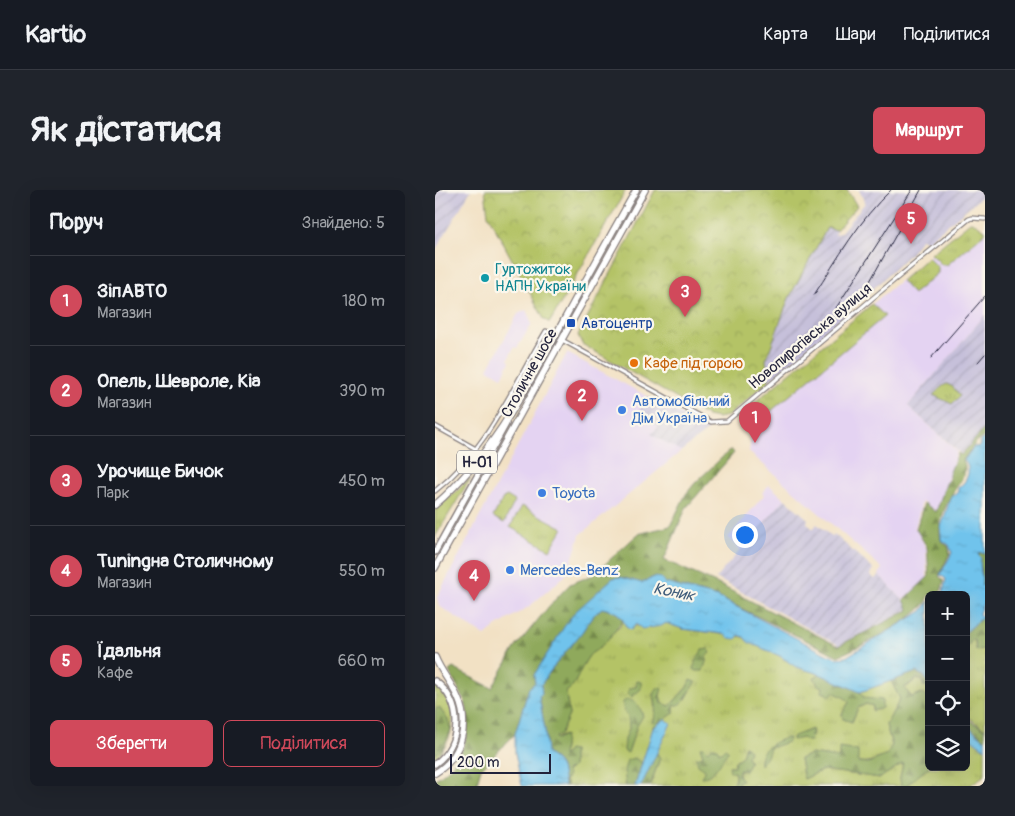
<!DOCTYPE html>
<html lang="uk">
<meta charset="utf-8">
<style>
:root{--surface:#171b24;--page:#20242c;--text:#f1f3f6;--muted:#9ea1a6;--line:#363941;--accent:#d1495b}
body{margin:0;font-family:Pangolin,sans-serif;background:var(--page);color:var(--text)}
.controls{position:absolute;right:15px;bottom:15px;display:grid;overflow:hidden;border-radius:8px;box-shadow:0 5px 20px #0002}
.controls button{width:45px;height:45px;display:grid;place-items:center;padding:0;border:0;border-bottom:1px solid var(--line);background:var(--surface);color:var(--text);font:25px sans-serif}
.scale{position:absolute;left:15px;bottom:12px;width:101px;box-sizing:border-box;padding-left:5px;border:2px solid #22223b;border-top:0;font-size:14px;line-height:18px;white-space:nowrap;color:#22223b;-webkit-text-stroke:4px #fbf7ec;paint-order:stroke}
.you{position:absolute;left:309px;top:344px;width:18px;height:18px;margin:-12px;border:4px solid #fff;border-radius:50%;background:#1a73e8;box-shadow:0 0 0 8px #1a73e833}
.badge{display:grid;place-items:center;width:32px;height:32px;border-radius:50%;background:var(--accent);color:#fff;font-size:16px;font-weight:700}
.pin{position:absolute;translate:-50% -41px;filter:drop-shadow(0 1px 2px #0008)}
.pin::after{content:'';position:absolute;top:26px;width:18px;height:15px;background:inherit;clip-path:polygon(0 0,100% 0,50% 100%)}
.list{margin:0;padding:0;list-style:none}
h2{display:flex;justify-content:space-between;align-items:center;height:65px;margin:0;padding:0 20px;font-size:21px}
h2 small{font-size:16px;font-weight:400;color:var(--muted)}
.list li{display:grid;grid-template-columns:32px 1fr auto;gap:15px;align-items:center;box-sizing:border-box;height:90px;padding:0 20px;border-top:1px solid var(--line)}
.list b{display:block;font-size:19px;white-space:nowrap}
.list p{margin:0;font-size:16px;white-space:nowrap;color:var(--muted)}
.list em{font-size:16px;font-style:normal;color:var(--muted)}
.actions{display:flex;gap:10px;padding:15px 20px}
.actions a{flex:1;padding:11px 0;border:1px solid var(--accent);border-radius:8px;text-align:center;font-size:18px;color:var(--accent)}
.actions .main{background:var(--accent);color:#fff}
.icon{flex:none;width:28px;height:28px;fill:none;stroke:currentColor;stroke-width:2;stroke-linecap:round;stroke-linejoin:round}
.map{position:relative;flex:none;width:550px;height:596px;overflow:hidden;border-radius:8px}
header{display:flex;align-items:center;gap:30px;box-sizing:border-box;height:70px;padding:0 25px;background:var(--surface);border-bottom:1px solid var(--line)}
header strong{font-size:24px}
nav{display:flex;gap:28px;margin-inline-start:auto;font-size:18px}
.intro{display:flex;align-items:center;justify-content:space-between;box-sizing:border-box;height:120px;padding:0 30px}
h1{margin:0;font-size:35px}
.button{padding:12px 22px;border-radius:8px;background:var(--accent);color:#fff;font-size:18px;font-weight:700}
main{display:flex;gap:30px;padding:0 30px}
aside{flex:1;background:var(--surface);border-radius:8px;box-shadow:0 5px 20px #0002}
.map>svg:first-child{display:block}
.built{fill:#e4d3f2}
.industrial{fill:url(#industrial-furrows)}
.grass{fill:url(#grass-tufts);stroke:#6b7250}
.forest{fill:url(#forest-firs);stroke:#58664b}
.park{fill:url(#park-crowns);stroke:#6b7250}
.water{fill:url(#water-ripples);stroke:#497294}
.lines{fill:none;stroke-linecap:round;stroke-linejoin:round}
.street-casing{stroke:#8a8280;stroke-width:5.5}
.primary-casing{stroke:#8a8280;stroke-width:8}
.highway-casing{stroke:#8a8280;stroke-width:8}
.street{stroke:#fff;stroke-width:3}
.primary{stroke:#fff;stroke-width:5}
.highway{stroke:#fff;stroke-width:5.5}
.rail{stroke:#22223b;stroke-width:1}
.culture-dot{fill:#0f9aa8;stroke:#fbf7ec;stroke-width:2}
.transit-dot{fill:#1a4fb4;stroke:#fbf7ec;stroke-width:2}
.food-dot{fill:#e8710a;stroke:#fbf7ec;stroke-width:2}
.shop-dot{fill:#3f7fe0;stroke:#fbf7ec;stroke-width:2}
.labels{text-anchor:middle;stroke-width:4.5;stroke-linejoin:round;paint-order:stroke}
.shield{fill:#fbf7ec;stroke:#636270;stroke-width:1}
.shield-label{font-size:14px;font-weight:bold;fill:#22223b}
.culture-label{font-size:15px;fill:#0d838f;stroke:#fbf7ec;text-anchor:start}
.transit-label{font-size:15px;fill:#164399;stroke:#fbf7ec;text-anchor:start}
.street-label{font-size:15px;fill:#22223b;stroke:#fbf7ec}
.food-label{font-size:15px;fill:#c56008;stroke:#fbf7ec;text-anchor:start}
.shop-label{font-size:15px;fill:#366cbe;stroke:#fbf7ec;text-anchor:start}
.water-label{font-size:16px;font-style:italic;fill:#3d5a79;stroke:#fbf7ec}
</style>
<header>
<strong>Kartio</strong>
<nav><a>Карта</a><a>Шари</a><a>Поділитися</a></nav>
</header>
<div class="intro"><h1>Як дістатися</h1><a class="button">Маршрут</a></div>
<main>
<aside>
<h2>Поруч<small>Знайдено: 5</small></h2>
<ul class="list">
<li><span class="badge">1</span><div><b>ЗіпАВТО</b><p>Магазин</p></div><em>180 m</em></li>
<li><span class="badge">2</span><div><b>Опель, Шевроле, Кіа</b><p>Магазин</p></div><em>390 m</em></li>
<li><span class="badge">3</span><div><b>Урочище Бичок</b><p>Парк</p></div><em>450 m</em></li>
<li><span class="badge">4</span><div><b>Tuningна Столичному</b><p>Магазин</p></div><em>550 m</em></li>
<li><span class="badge">5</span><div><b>Їдальня</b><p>Кафе</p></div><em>660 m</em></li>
</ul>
<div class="actions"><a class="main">Зберегти</a><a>Поділитися</a></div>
</aside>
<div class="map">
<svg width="550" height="596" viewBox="0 0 550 596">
<defs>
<pattern id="industrial-furrows" width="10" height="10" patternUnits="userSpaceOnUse" patternTransform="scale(1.25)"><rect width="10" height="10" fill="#c6c0da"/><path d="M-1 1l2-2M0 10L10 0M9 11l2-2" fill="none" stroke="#aaa5bc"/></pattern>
<pattern id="grass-tufts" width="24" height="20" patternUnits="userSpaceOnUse" patternTransform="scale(1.25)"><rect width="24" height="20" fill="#b4c366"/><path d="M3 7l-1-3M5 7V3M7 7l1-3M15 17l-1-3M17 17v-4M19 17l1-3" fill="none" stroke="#9aa759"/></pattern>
<pattern id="forest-firs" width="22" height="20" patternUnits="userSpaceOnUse" patternTransform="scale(1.25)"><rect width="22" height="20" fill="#8fa95b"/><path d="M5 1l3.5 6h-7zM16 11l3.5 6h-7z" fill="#74894c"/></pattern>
<pattern id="park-crowns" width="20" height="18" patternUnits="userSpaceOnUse" patternTransform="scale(1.25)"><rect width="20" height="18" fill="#b4c366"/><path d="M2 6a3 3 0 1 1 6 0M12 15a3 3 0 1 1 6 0" fill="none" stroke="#9aa759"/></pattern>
<pattern id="water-ripples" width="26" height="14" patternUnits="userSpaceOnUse" patternTransform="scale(1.25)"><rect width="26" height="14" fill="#70c3ec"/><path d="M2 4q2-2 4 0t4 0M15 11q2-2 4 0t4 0" fill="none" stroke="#61a7cb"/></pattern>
</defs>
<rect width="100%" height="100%" fill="#fbf7ec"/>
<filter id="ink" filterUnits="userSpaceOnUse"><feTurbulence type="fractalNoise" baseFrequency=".02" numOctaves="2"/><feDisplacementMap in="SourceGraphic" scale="10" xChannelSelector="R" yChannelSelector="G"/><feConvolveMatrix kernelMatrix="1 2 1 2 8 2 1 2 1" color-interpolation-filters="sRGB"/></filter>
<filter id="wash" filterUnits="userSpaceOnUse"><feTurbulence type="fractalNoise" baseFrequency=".0096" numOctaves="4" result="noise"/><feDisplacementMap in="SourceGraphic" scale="20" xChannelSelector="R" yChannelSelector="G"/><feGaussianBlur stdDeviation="1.12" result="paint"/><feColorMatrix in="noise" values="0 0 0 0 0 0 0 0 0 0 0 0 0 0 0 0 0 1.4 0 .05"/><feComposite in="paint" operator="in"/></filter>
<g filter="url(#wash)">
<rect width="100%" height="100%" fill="#f2e1c4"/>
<path class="built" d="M535,32H538L550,40V125L473,216L522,261L501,321L487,311L480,338L491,358L492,388L468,410L444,385L447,378L314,262L317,240L325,234L312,219Z
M91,120L96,131V135L82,158L79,157L73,169L75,172L67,187L53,179L83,124Z
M132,163L273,239L145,345L133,383L95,416L62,436L50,446L4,416L2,407Z
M334,295L350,309L306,360L293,348L329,305L327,303Z"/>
<path class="industrial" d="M0,0H36L0,61Z
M424,0H550V4L493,51L486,49L475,64L387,147L334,191L331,170L354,108L392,38L401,40L400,45L405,43L430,13Z
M550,125V239L526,264L473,216Z
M213,206L272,241L246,261L224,249L216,244L223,237L203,223Z
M350,309L373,329L372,333L378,339L382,334L397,347L399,344L438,379L435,385L440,389L444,385L468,410L474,419L404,455L281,388Z"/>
<path class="grass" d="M535,32H538L550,40V43L512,75H507L496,64Z
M493,67L503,77V83L478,104L466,91Z
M437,114L450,126L323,232L312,219Z
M512,194L518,197L525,206L517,214L498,205C502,202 507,195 512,194Z
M37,286L0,347V320L22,301Z
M72,306L80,311L69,333L58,327L68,308Z
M87,316L128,338L115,360L75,337Z
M188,427L191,437C204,434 221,439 231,433L248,439L309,447L313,452L345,466L361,477L385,484L379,489C389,497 408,504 414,512L407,524L408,529L417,532L423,518L431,514L438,516V521L447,517L429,508L425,502L456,491L465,509L451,535L457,556L452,565C426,576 426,575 405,558L404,568L376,564L365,569L369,589L388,580L445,588L468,573L465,588L466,596H303L304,580L312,567L310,556L307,566L300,571L299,576H294C301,583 302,587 296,596H215L225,568L221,562L236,533L230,529L239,523V516L251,509L260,492L255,491L252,497L235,516L227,513L225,506L219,504C224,528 214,551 207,573L199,569L190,593L191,596H133L130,591L131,581L138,576V561L132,564L128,568L129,545L120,549V546L125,545L134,525L131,502L155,464L164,458L176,443L185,437Z
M536,450H540V456L546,460L550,458V539L531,526V459Z
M482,489L488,490V496H494V509L487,503L477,507L469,499Z
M0,495C26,516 21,547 0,569Z
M531,545L550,559V585L534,596H470L494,577H531Z"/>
<path class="forest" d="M550,238V246L542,251L528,270C535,284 522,294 516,306C509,318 501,338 507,352L513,356L515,363L504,386L509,391L506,401L501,405H494C494,424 420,459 403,466L283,407L230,393L219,387L207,393L185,387L178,388L141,422L99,485L100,493L94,498L80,544L46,579L41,596H0V589C27,574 39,541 30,512C26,501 18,492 14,481L18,478L57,498L80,458L115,415L135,394L158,385L203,344L235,336L251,304L260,293L296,259L299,263L251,318L229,370L283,394L403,456L474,420L469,410L494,386L492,357L481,339L489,313L501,322L512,291L514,290V284L523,263L526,265Z
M545,362L549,364L550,362V394L546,397L547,382L543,365Z
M167,418L178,421L188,427C185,437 171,452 164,458C161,461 157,462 154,466C145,477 143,494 131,502L134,525L125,545L120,547L121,549L130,545L128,567L133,560L138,561V577L131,581L133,585L130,591L133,596H129C126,578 129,574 112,564L110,540L104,505L107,504L106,495C119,475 132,460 147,442C153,433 157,425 167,418Z
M550,425V458L541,461L540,450H537L531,459V442Z
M273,459L276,462L271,467L272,469L268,481H260L258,478L267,460Z
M481,482C486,485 494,489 494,496H488V490L482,489L469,498L477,507L487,503L494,509V577L470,596H466L465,588L468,573L445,588L388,580L369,589L365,569L376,564L404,568V558L423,561V572L433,573L452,565L457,555L451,535L465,509L456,491Z
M385,484L425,502L429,508L447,510V518L438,521V516L431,514L423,518L417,532L408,529L407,524L414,512L410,508L398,502L396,506L387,502L388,497L383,495L379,488Z
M255,490L260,492C254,502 252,514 239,516V523L218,538L221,517L219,504L222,498H227L225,506L227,513L235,516L252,497Z
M202,491L206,492V499L197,507L193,505L194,498L201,497Z
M192,509C202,512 205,516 208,526L202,536L193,563L189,561L190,549L194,538L193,526L188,518V512Z
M4,517L13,530L16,540L7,559L0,564V520Z
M531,526L535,531L550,539V550L531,535Z
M377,539L378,542L375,551H371L368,548L357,550V547Z
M350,548H354L353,552L335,558L332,567L325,575C323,559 338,553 350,548Z
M310,556L315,560L312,567L315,571L310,581L304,580L303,585L307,590L303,592V596H296L300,590V583L295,581L294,576H299L300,571L307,566Z
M265,557H269L273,561L277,557L282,558L285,563L290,558L294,561C285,570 281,587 266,587L270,580L263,575L261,568L268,566Z
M221,562L225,568L215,596H206Z
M199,568L207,573L200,596H191L189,580L192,570Z"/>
<path class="park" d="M50,0H191L115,132H113L109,129L53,25Z
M220,0H412L422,16L401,40L392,38L354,108L331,170L334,191L293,226L282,228L272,226L147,154L143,145Z"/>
<path class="water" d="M550,248V362L549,364L545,362L543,365L546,368C543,379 549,386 546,396L550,394V410L544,423L545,427L550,422V425L531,442V405H505L508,402L511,389L505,385L517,363L514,355L506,350V337L516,306L520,305L523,301V298C533,291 537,279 529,270L539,257L545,256V251Z
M185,387L207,393L219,387L226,388L230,393L283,407L393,465L402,468L411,467L487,421L494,411V493L489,486L481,482L425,502L385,484L361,477L345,466L313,452L309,447L304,445L301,449L294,448L289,444L248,439L231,433L226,436L207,439L201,434L196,440L191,437C186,423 181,421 167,418C157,425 153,433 147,442C133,460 118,475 106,495L107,504L104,506L110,540L112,564C128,574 126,578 129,596H87L80,563V544L94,498L100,493L99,485L129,437L140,422L178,388Z
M230,529L236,533L206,596H200L218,538Z
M531,535L550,550V559L531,545Z"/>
</g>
<g filter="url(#ink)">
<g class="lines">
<g class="street-casing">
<path id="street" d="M127,150L276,232L292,231L439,107L534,29L537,28L550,29
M76,202L80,215
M0,236L41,259
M0,301C52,261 78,196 111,141L120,146"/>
</g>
<g class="primary-casing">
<path id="primary" d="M0,362L71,234
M0,491C28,511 28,554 0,574"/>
</g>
<g class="highway-casing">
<path id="highway" d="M0,315C55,267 89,203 124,139C149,93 175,46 201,0
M0,378L210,0
M0,467C6,482 17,494 23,508C35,535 26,568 0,583"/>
</g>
<use href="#street" class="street"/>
<use href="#primary" class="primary"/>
<use href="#highway" class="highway"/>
<path class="rail" d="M434,93L486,0
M379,105C403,68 424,30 456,0
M401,118L477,0
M496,168L550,106
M543,172L550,164"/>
</g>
</g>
<circle class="culture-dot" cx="50" cy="88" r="5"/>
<rect class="transit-dot" x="131" y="128" width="10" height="10" rx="2.5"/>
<circle class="food-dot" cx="199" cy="173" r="5"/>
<g class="shop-dot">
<circle cx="187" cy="220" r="5"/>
<circle cx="107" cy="303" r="5"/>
<circle cx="75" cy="380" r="5"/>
</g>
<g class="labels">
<rect class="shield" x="22" y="260.5" width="40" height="23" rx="4"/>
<g class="shield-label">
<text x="42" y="277">Н-01</text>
</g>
<g class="culture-label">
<text x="60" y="84">Гуртожиток<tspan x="60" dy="17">НАПН України</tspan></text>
</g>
<g class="transit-label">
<text x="146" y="138">Автоцентр</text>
</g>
<g class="street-label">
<text transform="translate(375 146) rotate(-40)" y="5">Новопирогівська вулиця</text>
<text transform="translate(94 183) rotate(-61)" y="5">Столичне шосе</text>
</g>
<g class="food-label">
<text x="209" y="178">Кафе під горою</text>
</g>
<g class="shop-label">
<text x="197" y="216">Автомобільний<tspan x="197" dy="17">Дім Україна</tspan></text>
<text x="117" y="308">Toyota</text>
<text x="85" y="385">Mercedes-Benz</text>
</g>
<g class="water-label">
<text transform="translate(239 401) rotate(11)" y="6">Коник</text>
</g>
</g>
</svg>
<div class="controls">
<button>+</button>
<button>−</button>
<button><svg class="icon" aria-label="locate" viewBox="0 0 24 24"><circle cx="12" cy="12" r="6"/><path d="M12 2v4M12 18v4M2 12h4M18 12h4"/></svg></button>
<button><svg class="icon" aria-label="layers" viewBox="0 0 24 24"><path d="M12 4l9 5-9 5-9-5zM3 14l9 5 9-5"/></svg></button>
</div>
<div class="scale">200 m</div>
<div class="you"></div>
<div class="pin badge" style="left:320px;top:253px">1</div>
<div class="pin badge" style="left:147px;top:231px">2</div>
<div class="pin badge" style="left:250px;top:127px">3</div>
<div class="pin badge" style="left:39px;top:411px">4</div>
<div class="pin badge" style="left:476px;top:54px">5</div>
</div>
</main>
